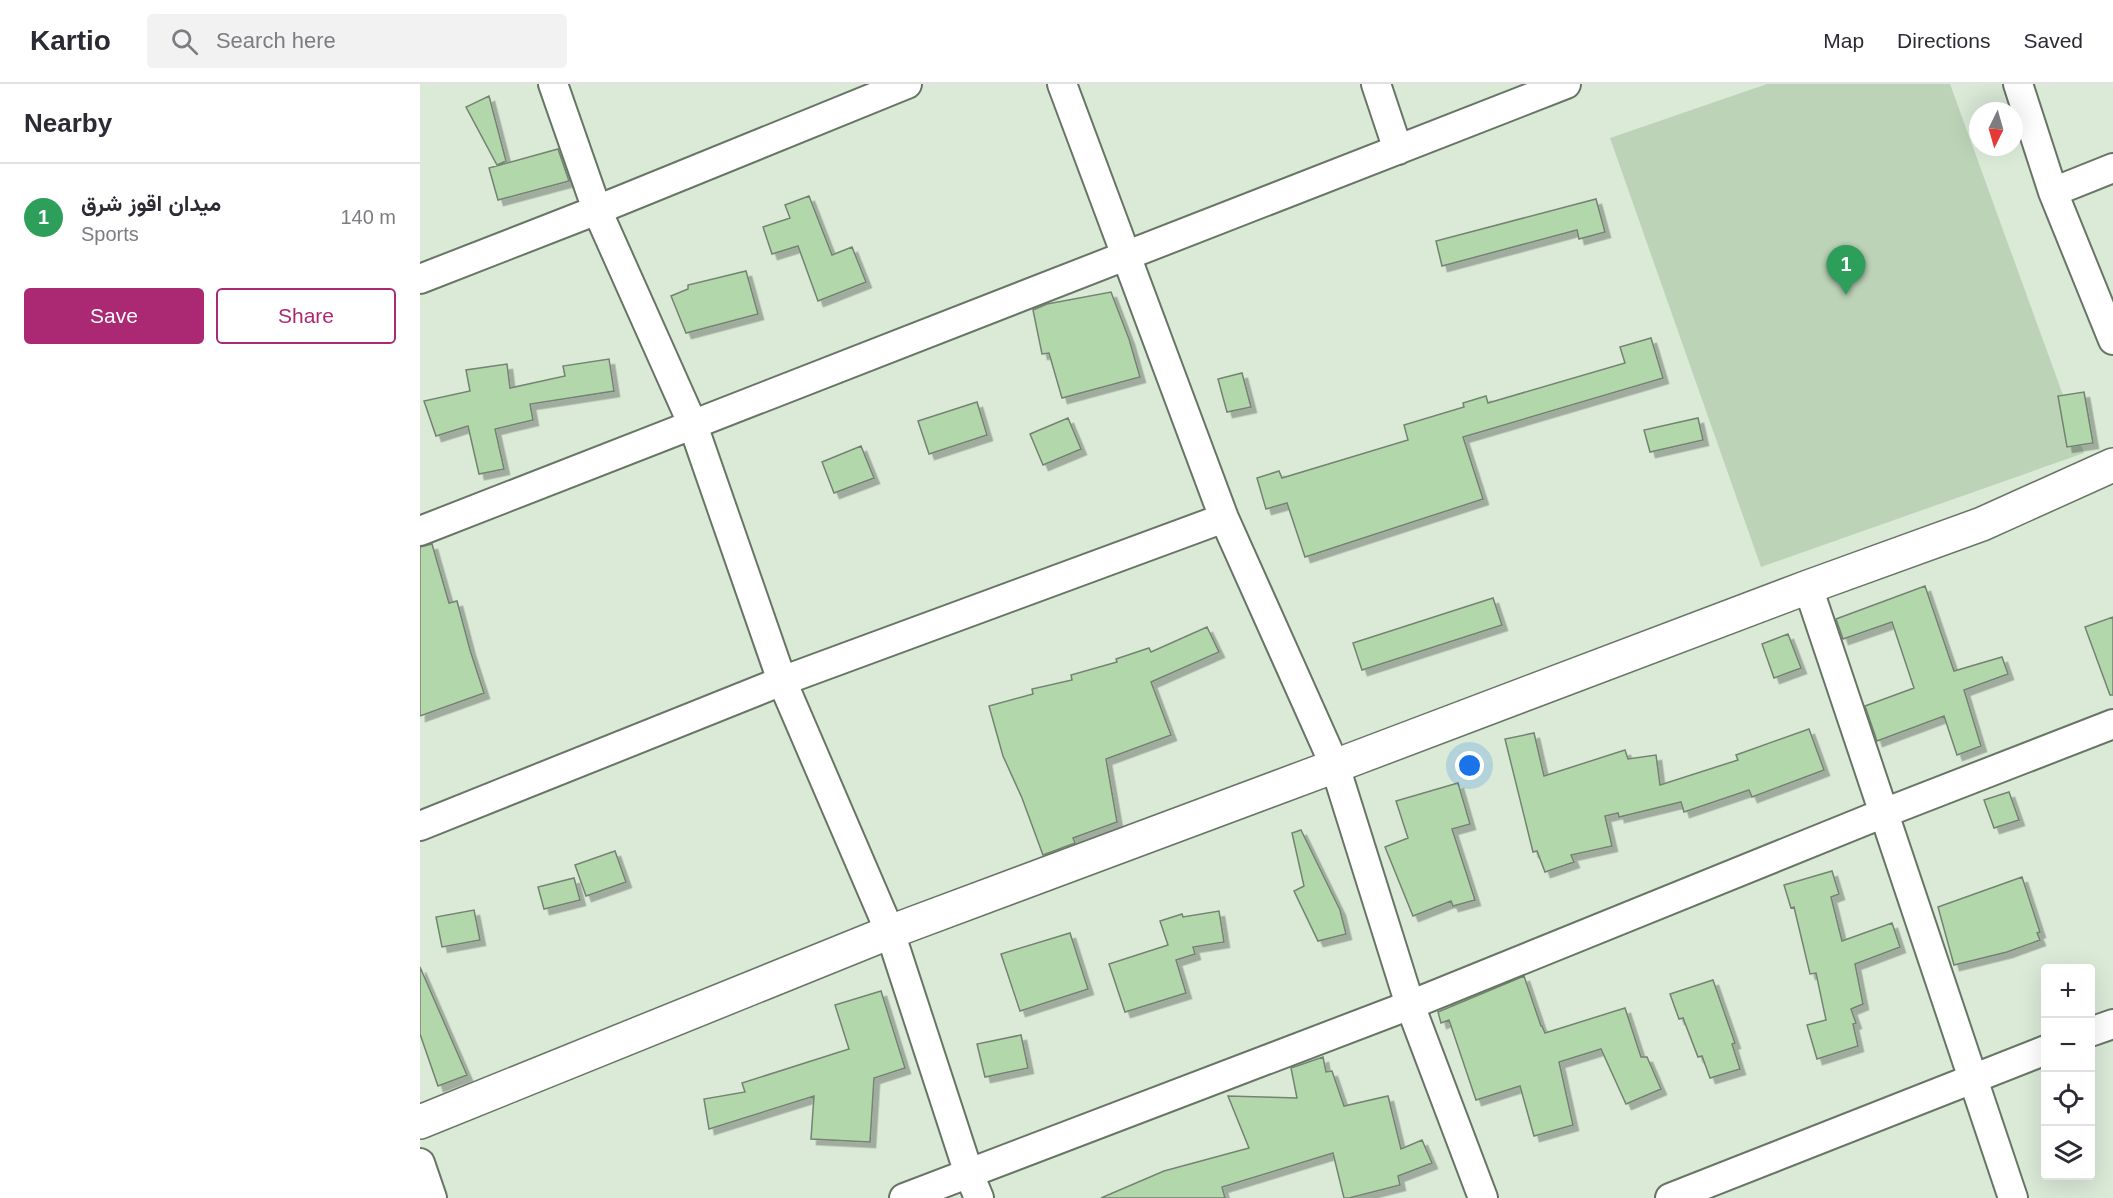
<!DOCTYPE html>
<meta charset="utf-8">
<style>
:root{--surface:#fff;--page:#f2f2f3;--text:#2b2b33;--muted:#7c7c81;--line:#e1e1e2;--accent:#ab2872}
body{margin:0;font-family:Arial,Vazirmatn,sans-serif;background:var(--page);color:var(--text)}
.controls{position:absolute;right:18px;bottom:18px;display:grid;overflow:hidden;border-radius:6px;box-shadow:0 6px 24px #0002}
.controls button{width:54px;height:54px;display:grid;place-items:center;padding:0;border:0;border-bottom:2px solid var(--line);background:var(--surface);color:var(--text);font:30px sans-serif}
.compass{position:absolute;left:1549px;top:18px;width:54px;height:54px;border-radius:50%;background:var(--surface);box-shadow:0 6px 24px #0002;rotate:185deg}
.you{position:absolute;left:1050px;top:682px;width:21px;height:21px;margin:-15px;border:4px solid #fff;border-radius:50%;background:#1a73e8;box-shadow:0 0 0 9px #1a73e833}
.badge{display:grid;place-items:center;width:39px;height:39px;border-radius:50%;background:var(--accent);color:#fff;font-size:20px;font-weight:700}
.pin{position:absolute;translate:-50% -50px;filter:drop-shadow(0 2px 3px #0008)}
.pin::after{content:'';position:absolute;top:32px;width:21px;height:18px;background:inherit;clip-path:polygon(0 0,100% 0,50% 100%)}
.list{margin:0;padding:0;list-style:none}
h2{display:flex;justify-content:space-between;align-items:center;height:78px;margin:0;padding:0 24px;font-size:26px}
h2 small{font-size:20px;font-weight:400;color:var(--muted)}
.list li{display:grid;grid-template-columns:39px 1fr auto;gap:18px;align-items:center;box-sizing:border-box;height:108px;padding:0 24px;border-top:2px solid var(--line)}
.list b{display:block;font-size:22px;white-space:nowrap}
.list p{margin:0;font-size:20px;white-space:nowrap;color:var(--muted)}
.list em{font-size:20px;font-style:normal;color:var(--muted)}
.actions{display:flex;gap:12px;padding:18px 24px}
.actions a{flex:1;padding:14px 0;border:2px solid var(--accent);border-radius:6px;text-align:center;font-size:21px;color:var(--accent)}
.actions .main{background:var(--accent);color:#fff}
.icon{flex:none;width:33px;height:33px;fill:none;stroke:currentColor;stroke-width:2;stroke-linecap:round;stroke-linejoin:round}
.map{position:relative;flex:none;width:1693px;height:1114px;overflow:hidden}
header{display:flex;align-items:center;gap:36px;box-sizing:border-box;height:84px;padding:0 30px;background:var(--surface);border-bottom:2px solid var(--line)}
header strong{font-size:28px}
nav{display:flex;gap:33px;margin-inline-start:auto;font-size:21px}
.search{width:420px;height:54px;background:var(--page);display:flex;align-items:center;gap:15px;box-sizing:border-box;padding:0 21px;border-radius:6px;color:var(--muted);font-size:22px}
main{display:flex}
aside{flex:1;background:var(--surface)}
.map>svg:first-child{display:block}
.green{fill:#bcd3b8}
.building{fill:#b2d7ab;stroke:#748372;stroke-width:1.5;filter:url(#shadow)}
.lines{fill:none;stroke-linecap:round;stroke-linejoin:round}
.minor-casing{stroke:#677565;stroke-width:32}
.tertiary-casing{stroke:#677565;stroke-width:36}
.minor{stroke:#fff;stroke-width:28}
.tertiary{stroke:#fff;stroke-width:33}
</style>
<header>
<strong>Kartio</strong>
<div class="search"><svg class="icon" aria-label="search" viewBox="0 0 24 24"><circle cx="10" cy="10" r="6"/><path d="M15 15l6 6"/></svg>Search here</div>
<nav><a>Map</a><a>Directions</a><a>Saved</a></nav>
</header>
<main>
<aside>
<h2>Nearby<small></small></h2>
<ul class="list">
<li><span class="badge" style="background:#2e9e5b">1</span><div><b>ميدان اقوز شرق</b><p>Sports</p></div><em>140 m</em></li>
</ul>
<div class="actions"><a class="main">Save</a><a>Share</a></div>
</aside>
<div class="map">
<svg width="1693" height="1114" viewBox="0 0 1693 1114">
<defs>
<filter id="shadow"><feDropShadow dx="5.5" dy="5.5" stdDeviation="0" flood-color="#0004"/></filter>
</defs>
<rect width="100%" height="100%" fill="#daead7"/>
<path class="green" d="M1347,0H1530L1664,369L1341,483L1190,54Z"/>
<path class="building" d="M69,12L86,77L77,81L46,23Z
M138,65L149,97L78,116L69,84Z
M389,112L412,171L432,163L446,198L398,217L378,162L352,170L343,143L370,134L365,121Z
M1176,115L1185,148L1159,155L1157,146L1022,182L1016,157Z
M326,187L338,230L266,249L251,212L268,205V201Z
M691,208L709,255L720,293L642,314L629,269L622,270L613,226L627,220Z
M1231,254L1243,294L1043,353L1063,415L885,473L867,419L846,425L837,394L859,387L862,394L988,356L984,341L1044,323L1043,319L1066,312L1068,319L1205,279L1200,263Z
M189,275L194,307L110,320L113,336L75,345L84,385L59,390L48,342L16,352L4,317L50,307L46,286L87,280L90,304L145,292L143,282Z
M822,289L831,323L807,328L798,295Z
M1664,308L1673,359L1647,363L1638,312Z
M557,318L567,351L509,370L498,337Z
M648,334L661,365L623,381L610,350Z
M1278,334L1283,356L1230,368L1224,346Z
M441,362L454,394L414,409L402,378Z
M12,460L29,519L37,517L50,566L64,609L0,632V463Z
M1505,502L1534,587L1582,573L1588,590L1544,606L1561,662L1537,671L1524,632L1457,657L1445,622L1494,604L1472,538L1423,555L1416,535Z
M1073,514L1082,541L942,586L933,559Z
M1693,533V611H1690L1665,543Z
M787,543L799,568L731,598L751,651L686,675L697,738L653,754L655,759L623,771L602,714L583,672L569,622L613,610L612,605L652,596L651,591L697,578L696,575L729,564L731,568Z
M1368,550L1381,584L1354,594L1342,560Z
M1389,645L1404,686L1332,713L1329,706L1264,728L1261,718L1199,733L1198,729L1185,732L1192,762L1151,771L1154,778L1125,788L1117,767L1113,768L1085,655L1114,649L1124,692L1205,666L1208,675L1236,671L1240,701L1318,676L1316,671Z
M1038,699L1050,740L1032,745L1055,816L1033,822L1031,817L993,832L965,763L988,754L976,717Z
M1589,708L1599,736L1574,744L1564,716Z
M881,746L920,826L926,850L898,857L874,807L884,802L872,749Z
M195,767L206,798L166,812L155,781Z
M1412,787L1419,810L1411,813L1422,857L1472,839L1480,863L1435,880L1443,920L1431,925L1436,939L1433,940L1438,962L1397,975L1387,941L1406,936L1396,889L1390,890L1374,823L1371,824L1364,801Z
M1602,793L1620,848L1617,849L1620,856L1587,868L1534,881L1518,823Z
M154,794L160,816L124,825L118,803Z
M54,826L60,856L22,863L16,833Z
M799,827L804,858L773,863L775,870L756,876L766,909L705,928L689,880L748,861L740,837L762,830L763,833Z
M650,849L668,905L600,927L581,870Z
M0,883L47,991L18,1002L0,950Z
M1104,892L1121,942H1122L1125,949L1205,924L1221,973H1227L1241,1005L1206,1020L1181,965L1139,978L1153,1041L1114,1052L1100,1002L1056,1016L1029,936L1021,939L1018,928Z
M1293,896L1315,959L1312,960L1320,985L1290,994L1282,972L1278,973L1263,934L1259,935L1250,910Z
M461,907L485,984L454,994L450,1058L391,1055L394,1012L289,1045L284,1015L325,1008L322,999L429,965L415,921Z
M601,951L608,984L565,993L557,960Z
M903,973L906,988L912,987L924,1022L968,1012L981,1065L1002,1056L1012,1079L978,1092L980,1101L929,1114H924L913,1069L802,1103L805,1114H681L744,1087L829,1064L808,1012L877,1014L871,984Z"/>
<g class="lines">
<g class="minor-casing">
<path id="minor" d="M133,0L177,126L273,341L362,597L470,848L549,1090L559,1114
M642,0L804,434L915,682L990,921L1063,1114
M956,0L978,66
M1598,0L1633,108L1693,256
M1633,108L1693,84
M0,195L177,126L487,0
M0,447L1146,0
M1388,503L1593,1114
M0,742L362,597L804,434
M1670,948L1693,940
M0,1079L12,1114
M484,1114L990,921L1464,729L1693,640
M1250,1114L1626,966"/>
</g>
<g class="tertiary-casing">
<path id="tertiary" d="M0,1038L470,848L915,682L1388,503L1562,440L1693,381"/>
</g>
<use href="#minor" class="minor"/>
<use href="#tertiary" class="tertiary"/>
</g>
</svg>
<div class="controls">
<button>+</button>
<button>−</button>
<button><svg class="icon" aria-label="locate" viewBox="0 0 24 24"><circle cx="12" cy="12" r="6"/><path d="M12 2v4M12 18v4M2 12h4M18 12h4"/></svg></button>
<button><svg class="icon" aria-label="layers" viewBox="0 0 24 24"><path d="M12 4l9 5-9 5-9-5zM3 14l9 5 9-5"/></svg></button>
</div>
<svg class="compass" viewBox="-18 -18 36 36"><path d="M0-13l5 13h-10z" fill="#e53935"/><path d="M0 13l5-13h-10z" fill="#7c7c81"/></svg>
<div class="you"></div>
<div class="pin badge" style="left:1426px;top:211px;background:#2e9e5b">1</div>
</div>
</main>
